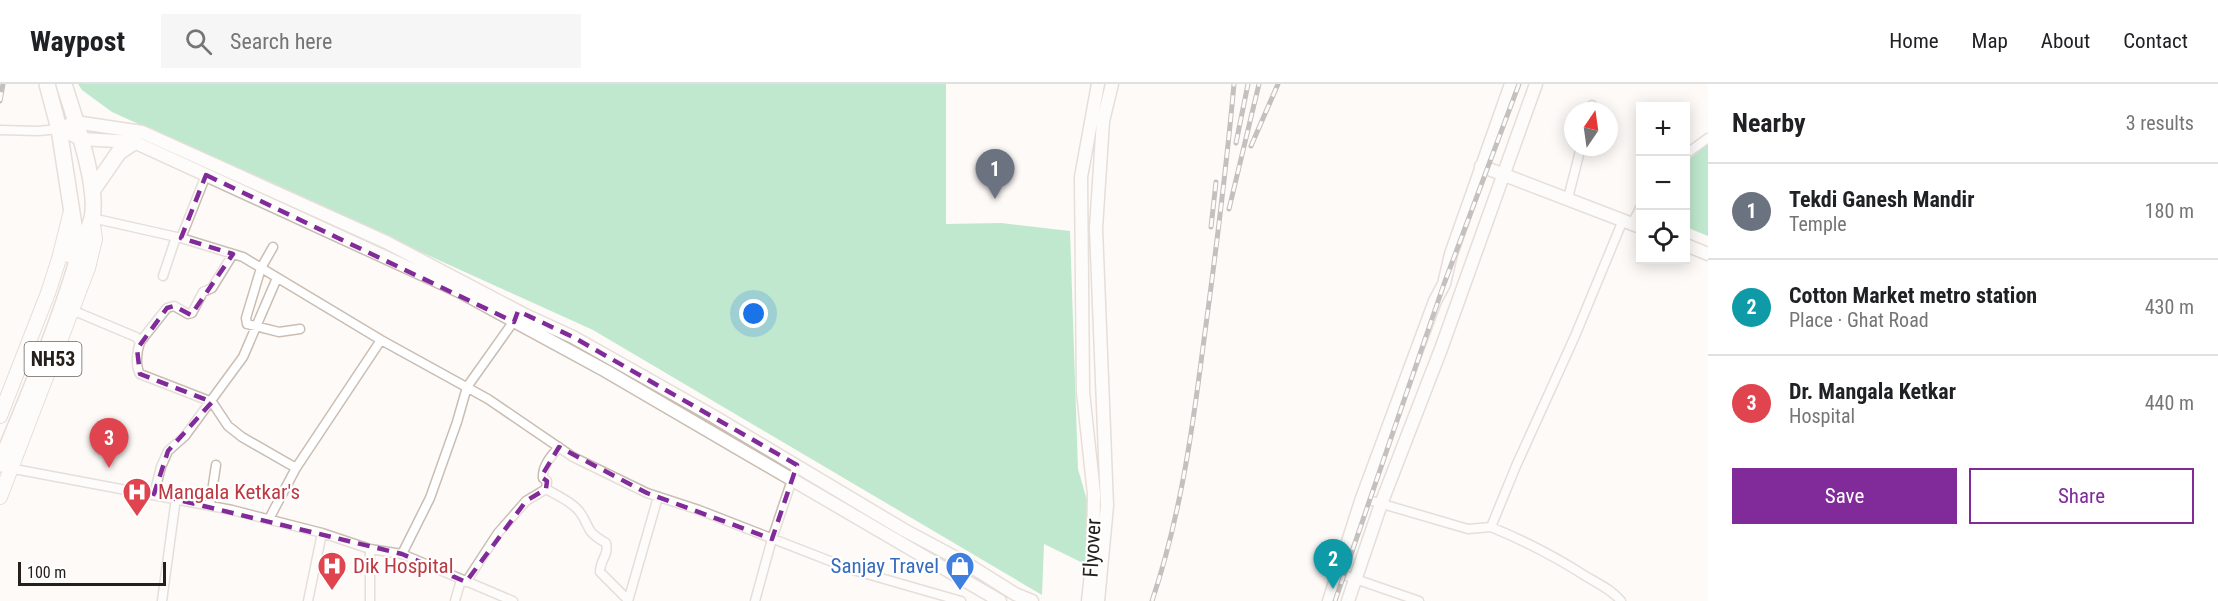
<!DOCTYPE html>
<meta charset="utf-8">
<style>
:root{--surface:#fff;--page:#f6f6f6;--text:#202124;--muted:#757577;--line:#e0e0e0;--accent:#802b99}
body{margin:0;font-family:"Roboto Condensed",sans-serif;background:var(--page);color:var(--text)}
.controls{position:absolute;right:18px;top:18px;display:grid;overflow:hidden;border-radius:0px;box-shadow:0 3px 15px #0003}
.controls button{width:54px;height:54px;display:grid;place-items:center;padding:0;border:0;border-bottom:2px solid var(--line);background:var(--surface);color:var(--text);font:30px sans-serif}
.compass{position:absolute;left:1564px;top:18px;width:54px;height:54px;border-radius:50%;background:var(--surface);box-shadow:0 3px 15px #0003;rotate:13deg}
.scale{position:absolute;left:18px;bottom:15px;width:148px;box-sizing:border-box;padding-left:6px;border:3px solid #25201c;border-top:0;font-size:16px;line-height:21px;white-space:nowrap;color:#25201c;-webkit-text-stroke:4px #fff;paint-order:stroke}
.you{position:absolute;left:754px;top:230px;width:21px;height:21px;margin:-15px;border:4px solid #fff;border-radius:50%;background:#1a73e8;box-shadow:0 0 0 9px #1a73e833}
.badge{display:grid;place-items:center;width:39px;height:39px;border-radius:50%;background:var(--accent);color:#fff;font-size:20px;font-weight:700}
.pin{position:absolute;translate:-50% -50px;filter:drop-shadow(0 2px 3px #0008)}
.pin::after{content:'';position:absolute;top:32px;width:21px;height:18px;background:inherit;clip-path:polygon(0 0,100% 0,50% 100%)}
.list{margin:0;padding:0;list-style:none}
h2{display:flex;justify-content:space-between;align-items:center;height:78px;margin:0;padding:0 24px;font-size:26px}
h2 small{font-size:20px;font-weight:400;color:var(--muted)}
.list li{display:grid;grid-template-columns:39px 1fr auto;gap:18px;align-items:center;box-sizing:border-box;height:96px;padding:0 24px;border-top:2px solid var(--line)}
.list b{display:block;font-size:22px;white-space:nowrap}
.list p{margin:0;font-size:20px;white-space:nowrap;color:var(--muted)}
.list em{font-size:20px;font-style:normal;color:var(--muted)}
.actions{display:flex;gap:12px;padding:18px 24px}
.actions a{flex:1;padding:14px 0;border:2px solid var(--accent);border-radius:0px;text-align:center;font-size:21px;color:var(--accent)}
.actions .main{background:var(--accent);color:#fff}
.icon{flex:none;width:33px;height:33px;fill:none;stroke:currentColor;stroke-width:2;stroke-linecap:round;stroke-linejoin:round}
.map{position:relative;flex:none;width:1708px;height:517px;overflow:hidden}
header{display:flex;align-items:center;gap:36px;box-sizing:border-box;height:84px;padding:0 30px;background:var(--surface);border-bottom:2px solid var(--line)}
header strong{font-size:28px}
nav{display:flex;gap:33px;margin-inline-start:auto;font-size:21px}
.search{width:420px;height:54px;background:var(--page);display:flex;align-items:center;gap:15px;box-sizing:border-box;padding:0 21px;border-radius:0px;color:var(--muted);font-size:22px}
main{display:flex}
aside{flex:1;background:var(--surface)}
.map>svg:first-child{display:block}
.forest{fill:#76d39e}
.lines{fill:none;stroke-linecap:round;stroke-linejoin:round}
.street-casing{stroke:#cabdb2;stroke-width:11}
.secondary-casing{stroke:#cabdb2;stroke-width:15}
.primary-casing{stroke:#cabdb2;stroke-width:16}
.highway-casing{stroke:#cabdb2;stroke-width:18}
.street{stroke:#fff;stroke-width:8}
.secondary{stroke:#fff;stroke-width:12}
.primary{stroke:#fff;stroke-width:14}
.highway{stroke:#fff;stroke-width:15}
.rail-casing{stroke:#7f7b78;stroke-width:5}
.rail{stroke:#fff;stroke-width:3;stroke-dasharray:9;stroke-linecap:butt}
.marked{fill:none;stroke:#802b99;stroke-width:4.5;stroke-dasharray:12 8;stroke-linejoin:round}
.labels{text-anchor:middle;stroke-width:4.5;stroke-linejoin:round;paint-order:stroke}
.shield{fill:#fff;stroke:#666360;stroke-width:1.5}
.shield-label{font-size:20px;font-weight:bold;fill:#25201c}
.health-label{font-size:21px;fill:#be3a42;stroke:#fff;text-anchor:start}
.street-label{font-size:21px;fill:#25201c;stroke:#fff}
.shop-label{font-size:21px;fill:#366cbe;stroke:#fff;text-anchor:end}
</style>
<header>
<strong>Waypost</strong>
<div class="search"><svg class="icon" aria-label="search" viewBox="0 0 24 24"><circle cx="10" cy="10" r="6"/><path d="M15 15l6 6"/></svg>Search here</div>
<nav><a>Home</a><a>Map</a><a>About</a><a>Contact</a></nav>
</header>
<main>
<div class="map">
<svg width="1708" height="517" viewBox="0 0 1708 517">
<rect width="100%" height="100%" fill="#fdfaf8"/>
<path class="forest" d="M78,0H946V140L1001,139L1070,147L1078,385L1091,430V483L1044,460L1042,511L593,246L112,28L82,6Z
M1708,59V152L1686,143V78Z"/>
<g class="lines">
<g class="street-casing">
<path id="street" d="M1590,27L1592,21
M0,46L38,47L59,45
M1686,70L1708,54
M1568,114L1581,63
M92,134L181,154L243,173L381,256L488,315L573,373L647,409L699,426L853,486L961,517
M1632,140L1640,124
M181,154L206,91
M273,163L261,184L246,234L247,240L279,248L300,245
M163,192L176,153
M72,226L136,253L140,258C137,267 135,281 140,290L212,318L228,342L242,353L296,384
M140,258L167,224L174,222L188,230L192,229L203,208L212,204L233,170
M9,384L232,426L322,449L370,465L402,470L513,517
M546,405C556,411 571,417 579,427C592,444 583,446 606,459C609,472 600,475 600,488L628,516
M154,410L161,383L168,367L185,352L243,273L277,194
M1362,414L1468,445L1491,443L1516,382L1575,252L1623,136
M210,421L216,381
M269,435L296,384L381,256
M1491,443C1525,457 1556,473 1587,493C1599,500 1612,506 1621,517
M402,470L430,414L457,338L467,303L516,234
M1338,489L1419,517
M466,498L498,449L526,417L546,405L547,397L543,394C542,382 551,372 559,363
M162,517L176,414
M308,517L322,449
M370,517V465
M455,517L461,496
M628,517L658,413
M755,517L772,455L797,381"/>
</g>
<g class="secondary-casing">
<path id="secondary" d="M59,45L75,38L142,48L386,158L525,231L573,253L713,332L904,446L964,478L1015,510L1032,517
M59,45L81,55L134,58L459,207L606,287L1000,517
M1481,82L1640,143
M1686,161L1708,170
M1088,517L1093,471L1094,410L1083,308L1081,93L1098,0
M1098,517L1107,422L1096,144L1103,37L1112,0
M1329,517L1362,414L1435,217L1444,200L1451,170L1511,0
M1348,517L1381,420L1441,265L1536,0"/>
</g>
<g class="primary-casing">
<path id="primary" d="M0,332L48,209L59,175L71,127
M0,413L88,184L95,155L92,134"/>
</g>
<g class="highway-casing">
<path id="highway" d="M47,0L59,45L75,148L70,171
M92,107L119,68L134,58
M0,380C30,307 61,236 82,160C85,152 90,143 92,134C99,102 74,33 64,0"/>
</g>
<use href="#street" class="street"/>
<use href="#secondary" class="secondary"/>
<use href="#primary" class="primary"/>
<use href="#highway" class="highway"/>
<g class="rail-casing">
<path id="rail" d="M0,17L3,0
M1236,59L1248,0
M1251,62L1278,0
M1229,125L1259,0
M1211,143L1216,98
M1152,517C1180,434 1192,349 1203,263C1215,175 1226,88 1234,0
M1335,517L1444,200L1519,0"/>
</g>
<use href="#rail" class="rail"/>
</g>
<path d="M0 0H1708V517H0ZM206,91L514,238L518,227L573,253L797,381L772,455L647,409L559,363L541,393L547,397L546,405L526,417L466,498L402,470L154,410L168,367L212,318L140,290L137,265L167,224L174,222L191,231L233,170L181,154Z" fill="#fdfaf8" fill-opacity=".55" fill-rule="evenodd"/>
<path class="marked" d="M206,91L514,238L518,227L573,253L797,381L772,455L647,409L559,363L541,393L547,397L546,405L526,417L466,498L402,470L154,410L168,367L212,318L140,290L137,265L167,224L174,222L191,231L233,170L181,154Z"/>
<defs>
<g id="hospital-pin" transform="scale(1.5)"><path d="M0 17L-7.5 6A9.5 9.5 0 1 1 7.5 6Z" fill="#e0444e" stroke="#fff"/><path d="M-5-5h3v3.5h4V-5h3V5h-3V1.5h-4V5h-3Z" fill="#fff"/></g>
<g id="shop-pin" transform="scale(1.5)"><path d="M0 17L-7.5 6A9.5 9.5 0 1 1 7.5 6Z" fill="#3f7fe0" stroke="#fff"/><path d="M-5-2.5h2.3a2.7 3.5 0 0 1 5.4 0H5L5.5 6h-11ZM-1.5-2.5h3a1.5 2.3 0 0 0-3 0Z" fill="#fff"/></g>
</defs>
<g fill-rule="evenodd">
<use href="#hospital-pin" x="137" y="408"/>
<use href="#hospital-pin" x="332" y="482"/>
<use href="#shop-pin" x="960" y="482"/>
</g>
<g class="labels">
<rect class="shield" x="24.5" y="258" width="57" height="34" rx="4.5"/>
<g class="shield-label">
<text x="53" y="282">NH53</text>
</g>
<g class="health-label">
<text x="158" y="415">Mangala Ketkar's</text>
<text x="353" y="489">Dik Hospital</text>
</g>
<g class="street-label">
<text transform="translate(1092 464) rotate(-87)" y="7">Flyover</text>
</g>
<g class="shop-label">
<text x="939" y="489">Sanjay Travel</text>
</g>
</g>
</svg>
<div class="controls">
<button>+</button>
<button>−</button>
<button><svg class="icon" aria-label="locate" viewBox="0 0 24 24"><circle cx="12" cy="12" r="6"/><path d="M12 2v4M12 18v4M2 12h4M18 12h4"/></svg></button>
</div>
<svg class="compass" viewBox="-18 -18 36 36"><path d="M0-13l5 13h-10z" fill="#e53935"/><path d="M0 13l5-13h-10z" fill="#757577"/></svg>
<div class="scale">100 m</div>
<div class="you"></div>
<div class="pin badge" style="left:995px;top:115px;background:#6b7280">1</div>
<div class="pin badge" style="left:1333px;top:505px;background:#0f9aa8">2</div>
<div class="pin badge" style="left:109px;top:384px;background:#e0444e">3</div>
</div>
<aside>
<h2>Nearby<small>3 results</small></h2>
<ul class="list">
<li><span class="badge" style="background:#6b7280">1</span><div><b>Tekdi Ganesh Mandir</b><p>Temple</p></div><em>180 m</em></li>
<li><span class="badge" style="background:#0f9aa8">2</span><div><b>Cotton Market metro station</b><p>Place · Ghat Road</p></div><em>430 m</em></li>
<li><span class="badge" style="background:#e0444e">3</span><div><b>Dr. Mangala Ketkar</b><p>Hospital</p></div><em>440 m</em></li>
</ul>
<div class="actions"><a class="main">Save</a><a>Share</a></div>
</aside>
</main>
